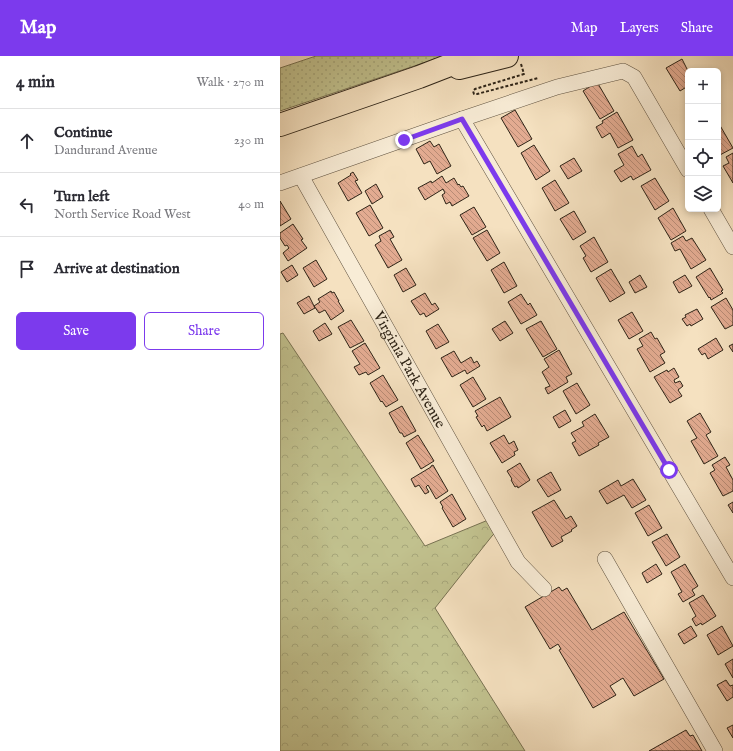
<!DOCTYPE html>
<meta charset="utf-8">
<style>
:root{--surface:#fff;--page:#f7f7f7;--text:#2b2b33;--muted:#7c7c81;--line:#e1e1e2;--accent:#7c3aed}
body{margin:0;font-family:"IM FELL English",serif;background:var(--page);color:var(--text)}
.controls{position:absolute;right:12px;top:12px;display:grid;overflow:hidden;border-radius:6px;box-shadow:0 2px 6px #0003}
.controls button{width:36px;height:36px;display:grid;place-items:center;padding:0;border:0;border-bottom:1px solid var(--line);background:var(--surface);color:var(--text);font:20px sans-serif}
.stop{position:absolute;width:12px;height:12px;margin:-9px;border:3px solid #7c3aed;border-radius:50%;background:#fff}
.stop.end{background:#7c3aed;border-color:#fff;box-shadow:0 1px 4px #0008}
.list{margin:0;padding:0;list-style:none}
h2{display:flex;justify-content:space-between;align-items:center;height:52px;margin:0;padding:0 16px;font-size:17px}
h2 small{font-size:13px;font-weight:400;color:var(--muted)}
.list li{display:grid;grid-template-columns:26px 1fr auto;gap:12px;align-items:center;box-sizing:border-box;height:64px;padding:0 16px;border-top:1px solid var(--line)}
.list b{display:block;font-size:15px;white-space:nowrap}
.list p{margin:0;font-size:13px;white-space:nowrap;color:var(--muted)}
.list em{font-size:13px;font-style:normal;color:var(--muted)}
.actions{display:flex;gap:8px;padding:12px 16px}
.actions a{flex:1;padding:9px 0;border:1px solid var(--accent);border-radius:6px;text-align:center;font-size:14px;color:var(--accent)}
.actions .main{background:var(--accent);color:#fff}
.icon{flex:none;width:22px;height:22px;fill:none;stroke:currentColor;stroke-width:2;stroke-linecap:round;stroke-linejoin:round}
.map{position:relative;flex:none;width:453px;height:695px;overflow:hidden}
header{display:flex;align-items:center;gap:24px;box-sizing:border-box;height:56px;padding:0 20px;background:var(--accent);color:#fff}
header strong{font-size:19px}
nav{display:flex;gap:22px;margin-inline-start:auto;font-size:14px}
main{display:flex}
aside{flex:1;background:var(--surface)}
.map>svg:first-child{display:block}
.grass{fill:url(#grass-dots);stroke:#787252}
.forest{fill:url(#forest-crowns);stroke:#787252}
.building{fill:url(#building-back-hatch);stroke:#2e2417}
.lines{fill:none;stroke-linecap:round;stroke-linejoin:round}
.minor-casing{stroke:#605341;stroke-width:16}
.highway-casing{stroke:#2e2417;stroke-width:24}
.path{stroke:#2e2417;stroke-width:2;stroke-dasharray:3 2;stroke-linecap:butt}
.minor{stroke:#f8ecd6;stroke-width:15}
.highway{stroke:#f5e1c0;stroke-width:22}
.route{stroke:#7c3aed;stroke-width:5}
.labels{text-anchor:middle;stroke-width:3.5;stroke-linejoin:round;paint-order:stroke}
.street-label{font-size:15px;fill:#2e2417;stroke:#f8ecd6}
</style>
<header>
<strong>Map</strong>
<nav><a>Map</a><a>Layers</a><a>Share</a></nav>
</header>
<main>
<aside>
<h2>4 min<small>Walk · 270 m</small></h2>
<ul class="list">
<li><svg class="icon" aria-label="ahead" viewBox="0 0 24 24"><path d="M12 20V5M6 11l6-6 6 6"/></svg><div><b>Continue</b><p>Dandurand Avenue</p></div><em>230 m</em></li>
<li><svg class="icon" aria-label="left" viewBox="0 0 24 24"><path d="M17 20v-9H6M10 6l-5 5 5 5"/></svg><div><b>Turn left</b><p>North Service Road West</p></div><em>40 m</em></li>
<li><svg class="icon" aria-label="arrive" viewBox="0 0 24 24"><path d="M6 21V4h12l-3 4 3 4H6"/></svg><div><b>Arrive at destination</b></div></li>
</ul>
<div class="actions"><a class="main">Save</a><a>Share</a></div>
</aside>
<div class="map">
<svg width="453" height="695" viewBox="0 0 453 695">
<defs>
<pattern id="grass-dots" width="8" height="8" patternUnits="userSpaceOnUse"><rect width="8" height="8" fill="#c1c18e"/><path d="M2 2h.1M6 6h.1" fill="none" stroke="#a6a67a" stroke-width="1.8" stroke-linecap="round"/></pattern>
<pattern id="forest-crowns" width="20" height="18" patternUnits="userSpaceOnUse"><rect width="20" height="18" fill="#c1c18e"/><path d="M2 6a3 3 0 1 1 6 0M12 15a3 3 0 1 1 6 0" fill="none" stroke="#a6a67a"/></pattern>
<pattern id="building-back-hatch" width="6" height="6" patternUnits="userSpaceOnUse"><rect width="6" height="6" fill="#e3ab91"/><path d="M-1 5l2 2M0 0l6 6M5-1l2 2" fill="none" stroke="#b88b75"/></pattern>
</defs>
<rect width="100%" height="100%" fill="#f5e1c0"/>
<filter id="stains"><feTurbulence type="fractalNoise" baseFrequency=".005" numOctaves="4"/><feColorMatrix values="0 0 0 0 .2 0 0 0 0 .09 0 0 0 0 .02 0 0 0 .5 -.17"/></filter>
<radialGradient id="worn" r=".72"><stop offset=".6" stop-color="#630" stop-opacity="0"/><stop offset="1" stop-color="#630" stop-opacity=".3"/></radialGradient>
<path class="grass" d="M36,0H164L0,55V12Z"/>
<path class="forest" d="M3,277L145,490L213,462L219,473L212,480L155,552L245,695H0V278Z"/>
<path class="building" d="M402,3L408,15V30L400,35L386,12Z
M317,26L334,55L320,63L303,35Z
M235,54L252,83L238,91L221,62Z
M337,56L353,84L338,92L330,77L322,82L316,71L323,67L322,65Z
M438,66L453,92L438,100Z
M150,85L154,91L159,88L171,110L157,118L150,105L144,108L136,93Z
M254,89L270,115L256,124L241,97Z
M352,90L358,101L362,98L371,114L353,124L351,120L341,126L334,115L344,109L338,98Z
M453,97V127L443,110L449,107L446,101Z
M294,102L302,115L288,123L280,110Z
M73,116L78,124L75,125L82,137L68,145L58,127L71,119L70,118Z
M162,120L166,127L174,122L178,129L179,128L181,131L183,130L189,140L172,150L170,146L166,148L162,139L165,137L163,133L145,144L138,132L151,125L152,127Z
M375,122L389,145L375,154L361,130Z
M275,124L289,147L275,155L262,132Z
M96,128L103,141L92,148L85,135Z
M0,145L11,163L0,170Z
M90,149L103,172L89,180L76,157Z
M194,151L206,171L192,179L180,159Z
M393,152L406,175L391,184L378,162Z
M294,155L306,176L293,184L280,163Z
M13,168L23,183L21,184L27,192L8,205L3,197L9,192L7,189L5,190L0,182V177Z
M110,174L114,181L110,183L122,204L108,212L95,189L101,185L99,180Z
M207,174L220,197L207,205L193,182Z
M403,180L406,185L412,182L426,204L411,213L400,193L395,195L391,187Z
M314,181L328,206L311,216L303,202L306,200L300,190Z
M36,204L47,223L34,231L23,212Z
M224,206L237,230L224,237L211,214Z
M12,209L18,219L7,226L1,216Z
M126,212L136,229L123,236L114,219Z
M430,212L443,234L441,235L443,237L431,244L430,241L429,242L416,221Z
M331,213L345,237L330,246L316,222Z
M360,219L367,231L355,237L349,226Z
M405,219L412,230L399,237L393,226Z
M51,235L52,237L54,236L59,245H58L64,255L51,264L45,254L39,257L34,250L40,246L38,243Z
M145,237L152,249L155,247L159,253L146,261L144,257L140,259L131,245Z
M241,238L248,249L250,247L257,259L241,268L228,246Z
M29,240L35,252L24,258L17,247Z
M446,242L453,254V269L445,273L431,251Z
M417,253L423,263L411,270L410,268L407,270L402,263L406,261L405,259Z
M352,256L363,275L349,283L338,264Z
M71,264L84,285L70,292L58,271Z
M225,265L233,277L220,285L212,273Z
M261,265L277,293L263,301L246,273Z
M45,267L52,278L39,285L33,275Z
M158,268L169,286L156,293L146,275Z
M371,276L375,283L377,282L385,296L380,299L385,307L370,316L357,293L363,290L359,283Z
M436,282L443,294L428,303L425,297L422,299L418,293Z
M85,287L100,312L88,319L86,316L79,319L74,311L80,308L72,295Z
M453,288V296L449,290Z
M279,294L292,318L286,321L288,326L268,338L265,332L270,330L262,316L269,311L264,303Z
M174,295L181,307L191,301L194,307L197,305L200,310L187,318L185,314L172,321L161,302Z
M394,312L399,321L394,324L395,327L400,325L403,330L398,334L402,340L390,347L374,321L387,314L388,316Z
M103,319L118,344L106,351L102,345L101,346L90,327Z
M193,321L206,343L193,351L180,329Z
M297,327L310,349L296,358L283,335Z
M220,341L231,361L207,375L204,369L202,371L196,361L198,360L195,355Z
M122,350L136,375L124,381L122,377H120L109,357Z
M285,354L291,365L279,372L273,361Z
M420,357L431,376L426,379L438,400L424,408L411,385L417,382L407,365Z
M315,358L329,381L318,387L319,389L299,400L292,387L296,385L291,377L304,370L302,366Z
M138,379L154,405L141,413L126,387Z
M224,379L229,388L234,385L238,394L234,396L235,399L222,407L210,387Z
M445,401L450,409L446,411L453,424V435L443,440L430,417L435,414L432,409Z
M240,407L250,424L238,432L237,430L235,431L231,424L232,423L227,415Z
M153,409L168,435L156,443L148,429L146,431L149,436L145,438L139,429L135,431L131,423L151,411V410Z
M271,416L281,434L268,441L257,424Z
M353,423L366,444L352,452L344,439L327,448L319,435L338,424L341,430Z
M172,438L186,463L173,471L162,452L163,451L160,446Z
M274,444L286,463L291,460L297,470L291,474L292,475L281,481L283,485L272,491L252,456Z
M453,446V457L448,449Z
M369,449L382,472L368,480L355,457Z
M387,478L400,501L386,510L372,486Z
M376,508L382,518L367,527L362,517Z
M405,508L418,530L412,534L415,539L403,546L398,538L402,536L391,516Z
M279,531L282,535L287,532L312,574L344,556L384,623L354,640L343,622L330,630L336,639L313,652L279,594L281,593L278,588L270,593L245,551Z
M423,539L436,560L422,569L421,567L416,570L412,563L416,560L409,547Z
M411,570L417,580L404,588L398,578Z
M442,570L453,590L438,599L427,579Z
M453,603V622L445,608Z
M446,624L450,630L453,629V641L447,645L437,629Z
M453,669V682L447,672Z
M406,674L410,680L413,679L422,695H369Z"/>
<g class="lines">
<g class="minor-casing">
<g id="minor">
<path d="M182,63L453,522"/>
<path id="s1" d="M21,120L238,506L264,533"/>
<path d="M0,127L182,63L277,31L343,15L354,21L408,114"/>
<path d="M431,153L453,191"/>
<path d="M325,503L435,695"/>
</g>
</g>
<g class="highway-casing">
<path id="highway" d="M179,12L227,0
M0,69L139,21L193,0"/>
</g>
<path class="path" d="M241,8L244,18L195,33L193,35L194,38H197L258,22"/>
<use href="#minor" class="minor"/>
<use href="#highway" class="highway"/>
</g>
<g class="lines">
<path class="route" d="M124,84L182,63L389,414"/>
</g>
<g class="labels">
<g class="street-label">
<text dy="5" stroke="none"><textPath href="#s1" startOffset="222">Virginia Park Avenue</textPath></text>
</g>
</g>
<rect width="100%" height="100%" filter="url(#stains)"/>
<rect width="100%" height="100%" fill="url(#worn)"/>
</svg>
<div class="controls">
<button>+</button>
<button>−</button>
<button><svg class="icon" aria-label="locate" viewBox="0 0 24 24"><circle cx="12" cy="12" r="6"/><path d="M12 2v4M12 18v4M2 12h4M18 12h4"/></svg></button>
<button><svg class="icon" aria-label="layers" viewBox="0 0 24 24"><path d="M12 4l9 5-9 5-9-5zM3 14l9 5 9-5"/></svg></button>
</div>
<div class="stop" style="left:389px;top:414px"></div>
<div class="stop end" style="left:124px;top:84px"></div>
</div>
</main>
